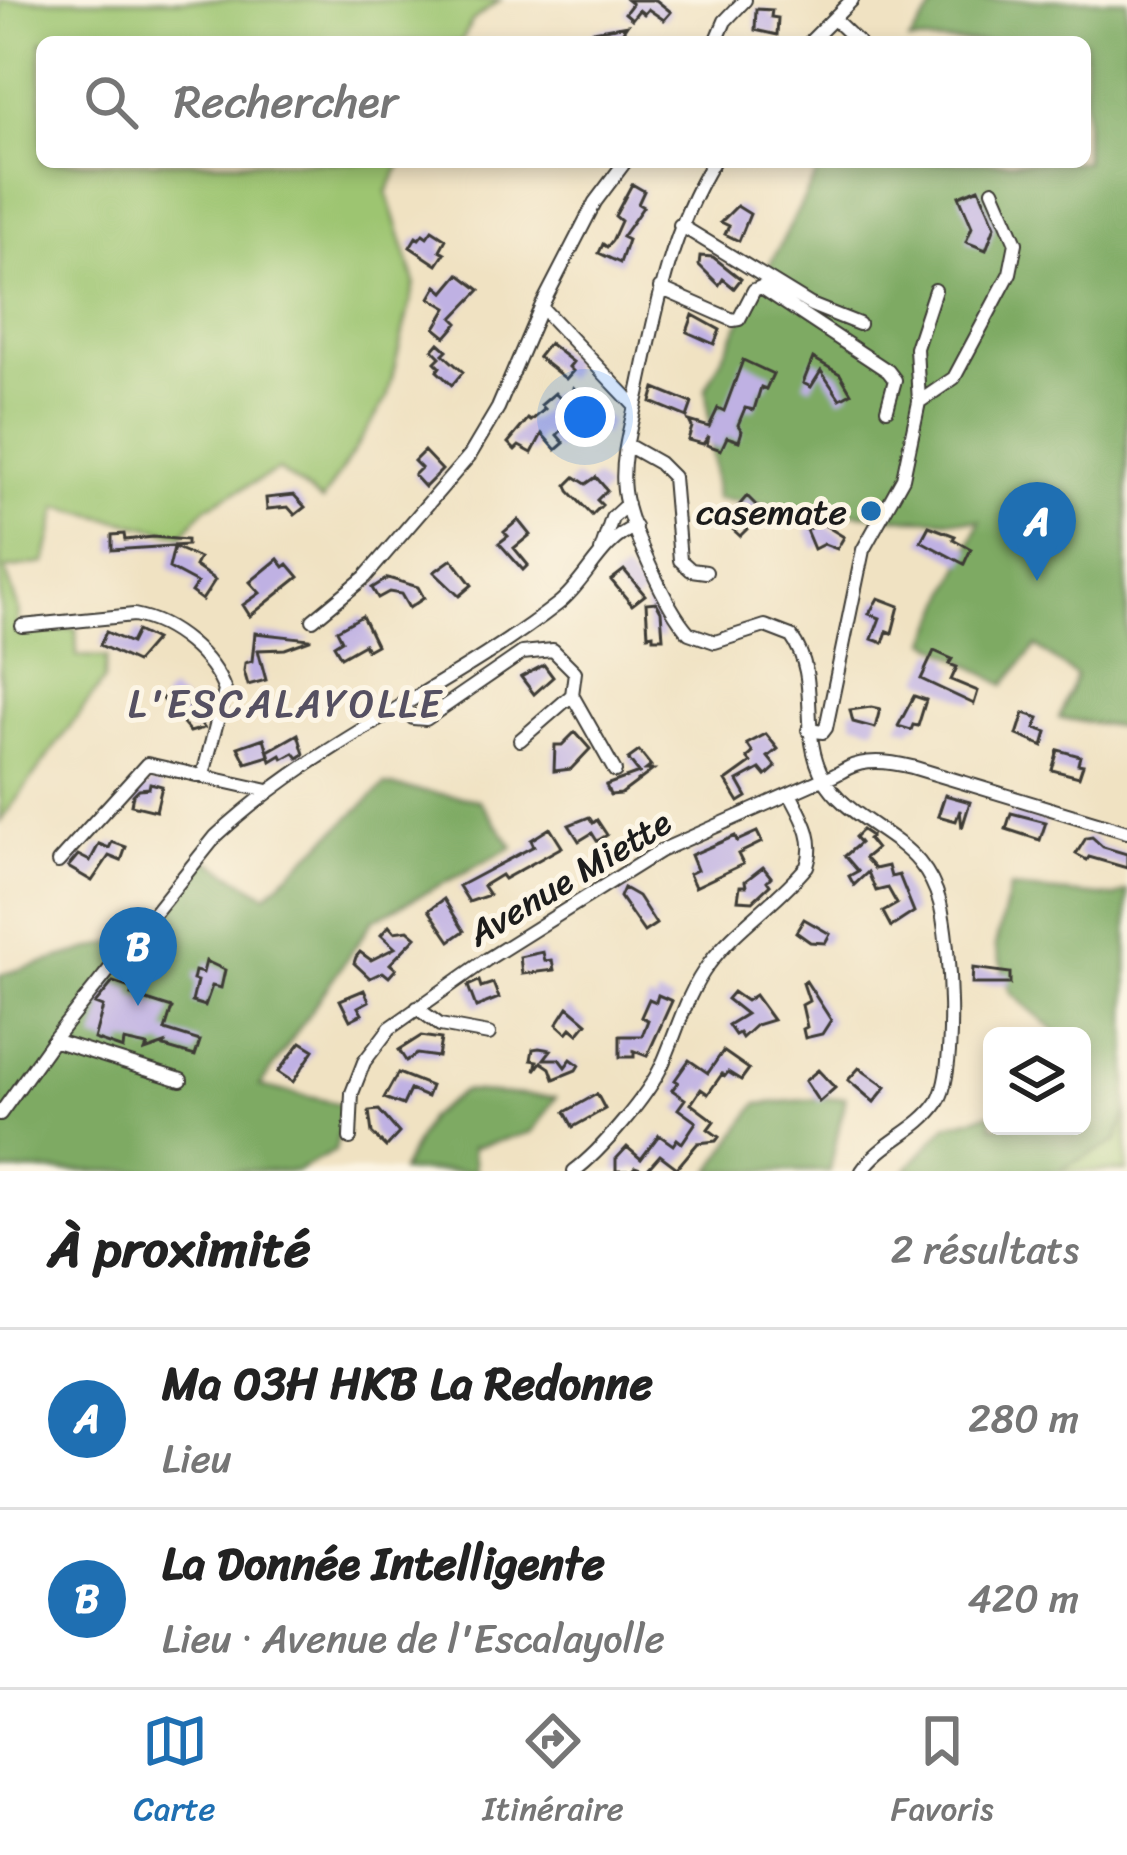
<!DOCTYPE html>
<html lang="fr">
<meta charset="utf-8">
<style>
:root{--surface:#fff;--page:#f2f2f2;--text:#222;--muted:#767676;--line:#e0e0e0;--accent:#1f6fb2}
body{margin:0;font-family:Sriracha,sans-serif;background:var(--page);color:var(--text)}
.controls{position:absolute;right:36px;bottom:36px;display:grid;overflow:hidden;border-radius:18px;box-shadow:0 6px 18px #0003}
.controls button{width:108px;height:108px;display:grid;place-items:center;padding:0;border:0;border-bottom:3px solid var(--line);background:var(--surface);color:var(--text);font:60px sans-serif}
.you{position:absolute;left:585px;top:417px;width:42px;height:42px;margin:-30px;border:9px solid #fff;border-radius:50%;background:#1a73e8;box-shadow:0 0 0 18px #1a73e833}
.badge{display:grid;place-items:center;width:78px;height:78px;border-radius:50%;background:var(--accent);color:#fff;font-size:39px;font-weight:700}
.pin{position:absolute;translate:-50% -99px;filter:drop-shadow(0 3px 6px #0008)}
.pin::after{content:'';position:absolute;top:63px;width:42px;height:36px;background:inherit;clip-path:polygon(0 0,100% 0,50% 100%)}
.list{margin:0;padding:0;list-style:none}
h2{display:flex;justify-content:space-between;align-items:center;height:156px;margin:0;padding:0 48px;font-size:51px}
h2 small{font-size:39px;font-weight:400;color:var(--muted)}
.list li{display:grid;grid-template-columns:78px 1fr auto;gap:36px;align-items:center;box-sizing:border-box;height:180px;padding:0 48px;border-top:3px solid var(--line)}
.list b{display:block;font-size:45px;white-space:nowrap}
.list p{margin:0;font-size:39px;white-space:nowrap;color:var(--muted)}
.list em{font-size:39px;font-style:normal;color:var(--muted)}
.icon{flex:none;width:66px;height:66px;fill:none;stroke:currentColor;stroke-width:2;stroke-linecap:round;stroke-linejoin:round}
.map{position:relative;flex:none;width:1127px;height:1171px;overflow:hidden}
.search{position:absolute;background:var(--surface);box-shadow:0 6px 18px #0003;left:36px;right:36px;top:36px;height:132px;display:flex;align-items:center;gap:30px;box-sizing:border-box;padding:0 42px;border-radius:18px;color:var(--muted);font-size:45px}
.sheet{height:516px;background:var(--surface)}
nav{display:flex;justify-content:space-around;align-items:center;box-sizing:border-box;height:168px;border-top:3px solid var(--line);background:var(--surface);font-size:33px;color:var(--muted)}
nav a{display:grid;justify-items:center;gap:6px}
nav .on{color:var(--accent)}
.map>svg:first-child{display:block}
.green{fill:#9dc571;stroke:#5c7046;stroke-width:3}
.forest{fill:#7eaa63;stroke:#4d6340;stroke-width:3}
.building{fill:#bfb1e3}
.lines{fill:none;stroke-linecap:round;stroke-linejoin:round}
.minor-casing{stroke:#3c3a35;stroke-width:16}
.minor{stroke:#fff;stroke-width:12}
.poi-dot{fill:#1f6fb2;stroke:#fcf5e5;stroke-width:4.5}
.labels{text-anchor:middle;stroke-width:10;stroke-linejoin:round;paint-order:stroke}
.poi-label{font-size:36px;fill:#1c1c1c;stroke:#fcf5e5;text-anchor:end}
.street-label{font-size:36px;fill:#1c1c1c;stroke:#fcf5e5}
.neighbourhood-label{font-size:39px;letter-spacing:3px;fill:#555062;stroke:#fcf5e5}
</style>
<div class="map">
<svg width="1127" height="1171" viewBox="0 0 1127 1171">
<rect width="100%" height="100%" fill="#fcf5e5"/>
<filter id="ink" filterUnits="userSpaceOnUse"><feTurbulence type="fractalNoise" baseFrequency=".00833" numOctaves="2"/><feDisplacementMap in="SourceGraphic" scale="24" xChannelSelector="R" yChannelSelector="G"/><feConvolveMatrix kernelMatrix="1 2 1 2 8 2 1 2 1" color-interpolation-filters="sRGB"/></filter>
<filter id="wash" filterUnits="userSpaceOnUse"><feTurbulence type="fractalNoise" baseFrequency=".004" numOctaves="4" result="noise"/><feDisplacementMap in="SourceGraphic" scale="48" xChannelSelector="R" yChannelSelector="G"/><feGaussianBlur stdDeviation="2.7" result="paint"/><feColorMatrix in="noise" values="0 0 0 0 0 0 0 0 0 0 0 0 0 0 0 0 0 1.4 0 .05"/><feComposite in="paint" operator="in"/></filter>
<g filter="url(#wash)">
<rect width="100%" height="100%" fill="#f0e2c2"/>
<path class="green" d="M0,0H500L472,21L461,42H42V162H402L387,192L415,283L387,398L322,501L279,470L206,507L182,535L58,507L45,563L5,569L19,611L16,634L76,628L77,656L107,657L104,680L0,822Z
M1127,1110V1171H1057L1117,1141Z"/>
<path class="forest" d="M939,0H1127V728L1059,718L1076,676L1036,646L1004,685L928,641L980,521L909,519L716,499L706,388L823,162H1085V42H909Z
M385,785L479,800L513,847L373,920L260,1086L345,1105L335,1151L296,1171H0V975L147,933L206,859L266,895Z
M1010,888L1114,897L1127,891V1110L1117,1141L1057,1171H905L947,1125L992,1113V1126H1082V1036H1061L1011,993L995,946Z
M463,1091L556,1097L533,1132L472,1148L476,1171H401L429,1117Z
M845,1097L830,1171H711L757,1104Z"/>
<g id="blocks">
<path class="building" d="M627,0H656L671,12L664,20L648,9L644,14L639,10L632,19L625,13L632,4Z
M756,9L772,10L771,17L778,18L777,35L755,30Z
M627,25L623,31L638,42H595L593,31Z
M632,184L644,191L638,204L643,207L622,237L628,240L620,263L599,253L603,244L607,247L612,241L621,221L615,216Z
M979,188L995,226L986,250L966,242L972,227L959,196Z
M737,206L750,214L739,241L725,234L729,226L721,222Z
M432,230L446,239L440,250L445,253L437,265L410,247L416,237L419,239L423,234L427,237Z
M700,256L713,257L741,279L734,288L723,279L719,285L699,265Z
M459,274L480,290L453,318L458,323L446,337L435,328L447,308L430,298L437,286L444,292Z
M693,315L720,330L714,344L687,332Z
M439,343L447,350L443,354L463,372L452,385L437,371L440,367L435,362L440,357L433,350Z
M549,343L573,362L569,367L573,371L566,379L538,357Z
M813,358L840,374L851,393L840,399L821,371L811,387L803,383Z
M743,360L773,374L766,389L761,387L754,410L745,408L738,425L742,431L739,441L727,437L721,450L707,445L709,436L703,444L688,440L692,427L689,421L709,427L718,408L724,411Z
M574,388L610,422L604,435L581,411L557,435L564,443L556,450L542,434L532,453L519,446L515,450L508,443L528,419L531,421L545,409L541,405L555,393L570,409Z
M655,388L692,403L687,417L651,402Z
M424,451L442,470L425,487L414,475L421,468L414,461Z
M575,477L586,484L596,477L607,490L597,500L602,505L592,515L569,491L567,485Z
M294,495L305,507L295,515L288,507L267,509L266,498Z
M747,496L758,507L752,514L754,522L740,536L725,522Z
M518,520L530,535L514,548L528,565L523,570L499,543L508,536L504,532Z
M821,523L844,537L837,549L824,544L814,549L806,530Z
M929,526L955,536L953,539L971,549L964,564L921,541Z
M124,534L125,540L153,537L187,540V545L112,550V535Z
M174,547L199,558L195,566L215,580L202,600L191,592L197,583L169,568Z
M278,559L284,567L288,564L299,577L250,616L243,605L260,593L250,582Z
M452,559L472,585L459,596L434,572Z
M624,570L645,595L632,605L611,580Z
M388,578L418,587L424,598L409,608L401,594L389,592L378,598L372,588Z
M878,598L899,606L892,633L887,631L883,643L872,639L880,618L869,614Z
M656,602L661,611L663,638H653V634L648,635L646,603Z
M362,616L376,645L367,650L364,644L341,657L334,645L342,640L337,630Z
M137,631L155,640L136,662L100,645L106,632L131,643Z
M255,633L310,639V640L285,649L258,650L266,680L248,685L244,671L245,663L252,661Z
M934,651L952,659L949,664L957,667L951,680L978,691L974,704L921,679Z
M544,665L553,677L534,694L521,677Z
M170,690L187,704L204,728L190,732L162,699Z
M914,696L926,700L918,726L913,725L911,730L898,726Z
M871,707L880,709L875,728L853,722L850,710Z
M1024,713L1039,718L1035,728L1047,732L1043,746L1017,735Z
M575,732L590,749L571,769L554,771L555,745H562Z
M298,734L304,754L298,758L294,753L283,759L281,755L271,761L268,751Z
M766,734L778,749L768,757L776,767L766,776L760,769L738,781L747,797L739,802L726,781L751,763L747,758L753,753L747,744Z
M264,738L269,756L246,763L238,747Z
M1058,750L1080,756L1078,764L1083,765L1079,777L1052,770Z
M639,751L651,766L646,770H653L621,794L610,795L606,785L639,773L628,759Z
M150,783L162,786L156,811L131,805L133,795L139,789L149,788Z
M945,795L970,802L962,828L960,810L956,821L938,816Z
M1011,813L1046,822L1040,840L1006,829Z
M589,817L593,823L597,820L607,835L597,841L592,833L579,841L569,825Z
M550,828L562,847L504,879L501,875L483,886L489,895L469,902L459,886L534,846L531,840Z
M862,830L871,836L868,839L876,849L865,858L875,869L888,866L891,877L899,875L914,912L891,927L883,912L897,904L888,888L876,891L868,872L854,885L849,876L858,871L845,856L860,843L855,837Z
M757,832L762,842L738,854L743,864L695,887L689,874L697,870L691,855L735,836L737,841Z
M1092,837L1103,847L1127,854V868L1089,857L1087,860L1076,854L1086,838Z
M112,842L126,847L121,861L109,856L92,881L68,867L78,855L90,861L99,844L109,848Z
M763,867L771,877L767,881L770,885L753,901L738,900L740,886H746L745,881Z
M624,888L638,896L656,924L644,932L620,897Z
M444,899L464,931L450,941L429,910Z
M804,919L830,934L825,943L810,942L796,932Z
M389,926L394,932L408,930L416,937L390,964L396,969L389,977L383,972L370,978L354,963L356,957L360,952L371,960L395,948L381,935Z
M543,952L545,961L552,960L554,970L522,974L520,957Z
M206,961L225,970L221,988L212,986L205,1006L192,1002L197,981L193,980L195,971L203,973Z
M973,968L1010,973V984H972Z
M479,981L481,987L493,983L499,998L476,1007L468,986Z
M806,981L831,1020L822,1034L805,1038L803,1029L807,1027L802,1005L809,1001L803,983Z
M113,982L133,989L131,995L172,1008L165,1030L200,1041L195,1056L164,1047L165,1044L145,1051L147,1046L124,1041L123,1049L94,1039L103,1007L95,1004Z
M364,990L369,1001L358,1007L362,1014L350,1020L340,1000Z
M733,992L746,1001L755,995L773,1020L756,1025L742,1038L739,1033L735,1035L728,1025L746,1014L727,999Z
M658,995L672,1001L647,1056L634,1051V1057H620V1036H642L648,1020L641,1017L649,999L656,1002Z
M568,1007L587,1023L578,1034L571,1028L567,1033L557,1024Z
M421,1036L441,1039L438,1057L417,1054L406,1061L399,1050Z
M301,1042L314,1050L293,1082L278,1072Z
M539,1048L551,1050L544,1059H559L565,1067L571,1059L579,1065L576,1070L554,1079L550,1068L541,1062L535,1070L537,1061L531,1060L533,1049Z
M723,1051L749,1069L741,1080L728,1072L725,1076L722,1074L708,1094L701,1089L691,1104L714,1121L708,1129L719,1137L716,1141L698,1143L677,1168L660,1155L646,1171L635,1167L631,1171H616V1159L627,1147L641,1159L659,1135L673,1145L677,1139L682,1143L696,1122L678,1109L685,1099L672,1090L678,1082L675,1080L689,1060L708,1073Z
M859,1068L886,1087L874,1102L848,1080Z
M818,1070L835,1088L819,1102L805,1081Z
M398,1073L431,1086L427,1097L410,1090L403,1105L384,1098Z
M597,1094L605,1109L573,1127L565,1112Z
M379,1110L399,1133L386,1147L372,1133L369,1111Z"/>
</g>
</g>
<g filter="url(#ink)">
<use href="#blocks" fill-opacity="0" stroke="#3c3a35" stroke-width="3"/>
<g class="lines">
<g class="minor-casing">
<path id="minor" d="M834,19L858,42
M716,42L725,21L745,0
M810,42L852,0
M713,162C670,233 656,310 639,390C632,422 620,457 624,491C628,524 666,608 689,633L715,642L765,626L791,636C822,679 798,730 823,777C844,816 891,829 919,862C929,874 936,888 940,903C950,941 958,1072 937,1103C918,1131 881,1142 862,1171
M680,225L811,305L859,324
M660,288L733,320L739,319L754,290L761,287L888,371L895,380L887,409
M541,307L635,406
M919,402L954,378L1010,273L1016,243L993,190
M627,445L659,463L673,477L680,560L691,570L706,572
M601,551L612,518L627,504
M313,620L365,577L470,455L498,408L541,307L595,202L625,162
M22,626L134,615C172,622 212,655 225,691L203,775
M572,695L615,771
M402,704L413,718L426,719L522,653L553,650L575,672L572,695L520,740
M808,730L823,732L826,728L863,550L903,478L919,402L916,348L935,290
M58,862L147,764L268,791
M417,1008L440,1025L489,1034
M53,1040L181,1080
M0,1114L53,1040L216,836C317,741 449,689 558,604C587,581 601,540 635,527
M350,1138L352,1093L364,1062L390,1028L486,960L660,851L818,781C831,779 836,774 848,768C867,758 892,762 912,767L1127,832
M574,1171C600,1152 648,1096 662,1065C677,1032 686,994 709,964C736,927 778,902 807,866C817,839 802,817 790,794"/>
</g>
<use href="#minor" class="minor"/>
</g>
</g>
<circle class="poi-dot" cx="871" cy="511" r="12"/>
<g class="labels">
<g class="poi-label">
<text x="847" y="524">casemate</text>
</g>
<g class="street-label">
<text transform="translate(569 877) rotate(-31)" y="13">Avenue Miette</text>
</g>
<g class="neighbourhood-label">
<text x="286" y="717">L'ESCALAYOLLE</text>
</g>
</g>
</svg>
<div class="controls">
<button><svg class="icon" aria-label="layers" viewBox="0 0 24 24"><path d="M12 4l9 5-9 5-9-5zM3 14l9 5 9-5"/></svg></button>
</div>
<div class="you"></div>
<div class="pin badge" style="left:1037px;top:581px">A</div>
<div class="pin badge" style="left:138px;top:1006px">B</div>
<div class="search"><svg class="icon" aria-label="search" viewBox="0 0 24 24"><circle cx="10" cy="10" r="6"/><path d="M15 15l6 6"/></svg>Rechercher</div>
</div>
<section class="sheet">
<h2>À proximité<small>2 résultats</small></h2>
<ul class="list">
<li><span class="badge">A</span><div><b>Ma 03H HKB La Redonne</b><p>Lieu</p></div><em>280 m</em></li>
<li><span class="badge">B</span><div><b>La Donnée Intelligente</b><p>Lieu · Avenue de l'Escalayolle</p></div><em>420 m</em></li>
</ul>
</section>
<nav>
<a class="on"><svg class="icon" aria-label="map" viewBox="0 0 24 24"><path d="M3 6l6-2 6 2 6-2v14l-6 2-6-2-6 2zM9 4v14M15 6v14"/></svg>Carte</a>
<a><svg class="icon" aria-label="directions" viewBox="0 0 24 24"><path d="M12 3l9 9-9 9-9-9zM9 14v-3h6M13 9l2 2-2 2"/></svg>Itinéraire</a>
<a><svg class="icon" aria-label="saved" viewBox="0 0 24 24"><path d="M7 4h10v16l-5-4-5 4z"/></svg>Favoris</a>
</nav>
